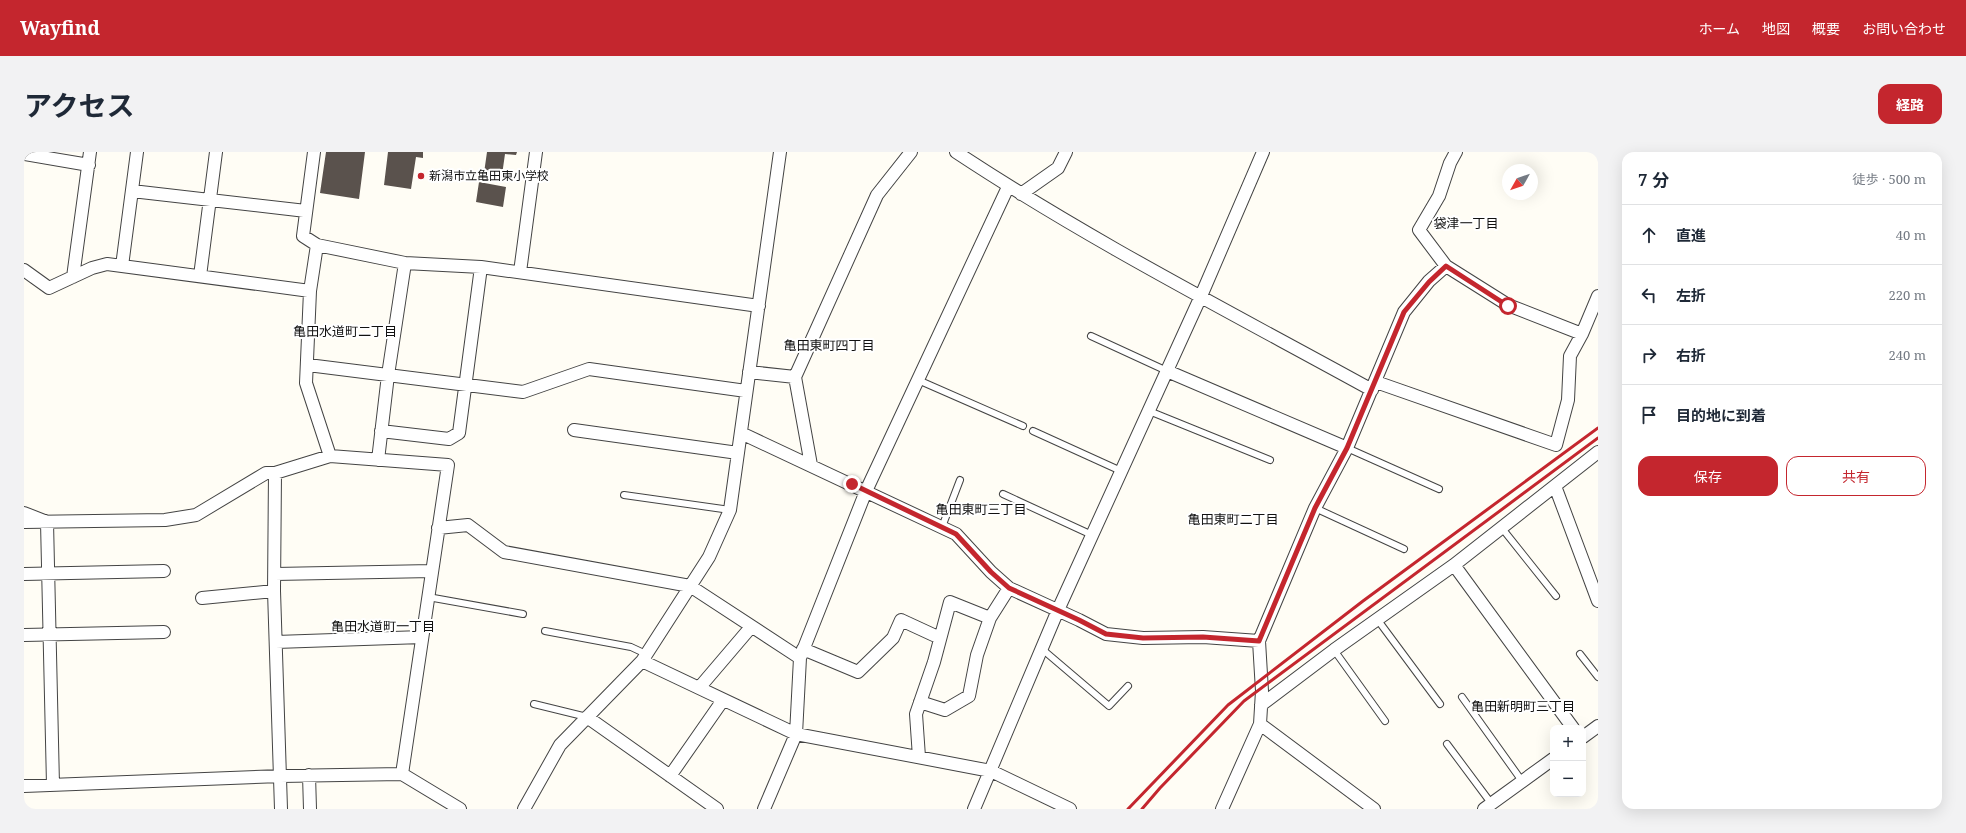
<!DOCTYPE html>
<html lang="ja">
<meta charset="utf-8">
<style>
:root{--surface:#fff;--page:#f2f2f3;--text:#1f2937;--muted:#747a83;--line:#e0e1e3;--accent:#c4262e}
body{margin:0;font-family:"Noto Serif","Noto Sans JP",serif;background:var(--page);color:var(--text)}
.controls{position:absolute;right:12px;bottom:12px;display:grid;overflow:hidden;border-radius:8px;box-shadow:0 4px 16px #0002}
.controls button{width:36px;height:36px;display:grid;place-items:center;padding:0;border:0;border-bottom:1px solid var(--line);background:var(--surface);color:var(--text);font:20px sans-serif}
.compass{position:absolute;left:1478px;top:12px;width:36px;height:36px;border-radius:50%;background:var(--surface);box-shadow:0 4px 16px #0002;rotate:230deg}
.stop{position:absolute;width:12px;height:12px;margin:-9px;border:3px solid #c4262e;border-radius:50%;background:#fff}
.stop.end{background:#c4262e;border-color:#fff;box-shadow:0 1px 4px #0008}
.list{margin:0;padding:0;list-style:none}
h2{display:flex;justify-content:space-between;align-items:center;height:52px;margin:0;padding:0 16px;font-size:17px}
h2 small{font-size:13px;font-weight:400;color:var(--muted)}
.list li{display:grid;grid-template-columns:26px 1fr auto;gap:12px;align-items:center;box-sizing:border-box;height:60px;padding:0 16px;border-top:1px solid var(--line)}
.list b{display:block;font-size:15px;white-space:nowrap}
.list em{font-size:13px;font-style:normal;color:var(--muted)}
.actions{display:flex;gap:8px;padding:12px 16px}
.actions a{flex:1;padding:9px 0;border:1px solid var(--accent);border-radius:12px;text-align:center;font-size:14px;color:var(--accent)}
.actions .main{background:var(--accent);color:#fff}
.icon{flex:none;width:22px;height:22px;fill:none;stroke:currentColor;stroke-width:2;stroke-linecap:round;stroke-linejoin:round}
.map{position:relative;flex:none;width:1574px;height:657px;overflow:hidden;border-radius:12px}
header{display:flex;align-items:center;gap:24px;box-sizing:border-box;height:56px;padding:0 20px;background:var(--accent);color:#fff}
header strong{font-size:19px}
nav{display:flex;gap:22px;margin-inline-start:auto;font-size:14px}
.intro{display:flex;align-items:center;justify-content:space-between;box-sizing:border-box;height:96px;padding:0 24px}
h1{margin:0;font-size:28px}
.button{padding:10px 18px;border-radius:12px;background:var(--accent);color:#fff;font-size:14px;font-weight:700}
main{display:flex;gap:24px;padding:0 24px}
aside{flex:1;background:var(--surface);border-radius:12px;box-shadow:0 4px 16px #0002}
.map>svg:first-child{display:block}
.building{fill:#5a524d}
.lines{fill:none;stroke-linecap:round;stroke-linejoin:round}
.lane-casing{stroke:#444;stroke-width:8}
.street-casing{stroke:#444;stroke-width:14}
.lane{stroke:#fff;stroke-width:6}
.street{stroke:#fff;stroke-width:12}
.rail{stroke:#c4262e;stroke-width:3}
.route{stroke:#c4262e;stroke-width:5}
.poi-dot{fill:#c4262e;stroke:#fff;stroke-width:1.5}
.labels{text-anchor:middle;stroke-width:4;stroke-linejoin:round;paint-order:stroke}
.poi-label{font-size:12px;fill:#111;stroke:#fff;text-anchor:start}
.neighbourhood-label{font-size:13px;fill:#111;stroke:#fff}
</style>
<header>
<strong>Wayfind</strong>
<nav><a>ホーム</a><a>地図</a><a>概要</a><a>お問い合わせ</a></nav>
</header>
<div class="intro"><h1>アクセス</h1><a class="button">経路</a></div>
<main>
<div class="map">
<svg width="1574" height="657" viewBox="0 0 1574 657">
<rect width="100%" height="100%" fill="#fffdf5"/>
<path class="building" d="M302,0H341L335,47L296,41Z
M364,0H399V6L392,5L387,37L360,33Z
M463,0H493L492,3L481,2L477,30L459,28Z
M455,30L482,35L479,55L452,50Z"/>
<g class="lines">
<g class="lane-casing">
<path id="lane" d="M1067,184L1143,219
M894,228L999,274
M1125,259L1246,308
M1009,279L1097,319
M1323,296L1415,337
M979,342L1068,383
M600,343L706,358
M1291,356L1380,397
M918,375L936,328
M1477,375L1532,444
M404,445L499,462
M1353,467L1416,552
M521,479L607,495L622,502
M1018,497L1085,554L1104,534
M1310,498L1361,569
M1556,502L1574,525
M1438,545L1498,629
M510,552L563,565
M1423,592L1467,651"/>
</g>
<g class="street-casing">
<path id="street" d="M290,0L279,84L293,93L381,111L457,115L735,154
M932,0C1065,88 1208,161 1348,238
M0,2L65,13
M108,39L282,59
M997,42L1034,16L1042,0
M293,93L286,139L282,231L306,304
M98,114L113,0
M1422,114L1484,153L1558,182
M0,118L25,136L68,116L83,112L286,139
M496,120L512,0
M176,124L192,0
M49,125L66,0
M284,213L499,240L565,217L722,239
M1143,219L1323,296
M725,220L771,225L853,43L887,0
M771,225L787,313
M1352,230L1532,293L1544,248L1546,204L1558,182L1574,144
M550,278L714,301
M357,279L425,287L435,281L457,115
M717,281L932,382L967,420L985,436L1055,468L1082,482L1119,486L1179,485L1235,489
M354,308L364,223L381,111
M251,321L250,439L257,657
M1531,334L1574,449
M0,361L23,370L29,633
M0,370L141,368L172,363L242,321H251L306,304L424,313L378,622
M414,376L444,373L480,400L666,434L776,506
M1430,413L1549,576
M0,422L140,419
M251,422L408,419
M178,446L250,439
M0,483L140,480
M252,490L398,485
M779,497L834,520L869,486L877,468L916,486
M618,509L772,582L967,619L1046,657
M675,536L727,475
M896,550L921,558L945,544L953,503L966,466L985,436
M1237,553L1310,498L1430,413L1574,300
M563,565L693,657
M1236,572L1350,657
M1559,585L1574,574
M895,605L892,562L910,510L926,450L966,466
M285,623L286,657
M646,624L699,548
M0,634L257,624L378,622L436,657
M500,657L536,593L618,509L685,405L706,358L756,0
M740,657L772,582L776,506L842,339L984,35
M950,657L1034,458L1177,144L1239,0
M1198,657L1236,572L1238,539L1235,489L1291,356L1323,296L1380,160L1405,129L1422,114L1395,78L1415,44L1426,11L1432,0
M1460,657L1529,607"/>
</g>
<use href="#lane" class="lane"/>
<use href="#street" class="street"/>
<path class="rail" d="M1104,657L1204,553L1339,449L1574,276
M1118,657L1136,636L1220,549L1574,286"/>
</g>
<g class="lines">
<path class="route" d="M828,332L932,382L967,420L985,436L1055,468L1082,482L1119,486L1179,485L1235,489L1291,356L1323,296L1380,160L1405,130L1422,114L1484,154"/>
</g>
<circle class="poi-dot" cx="397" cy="24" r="4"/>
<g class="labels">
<g class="poi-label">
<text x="405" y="28">新潟市立亀田東小学校</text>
</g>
<g class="neighbourhood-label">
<text x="1442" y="76">袋津一丁目</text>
<text x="321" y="184">亀田水道町二丁目</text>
<text x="805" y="198">亀田東町四丁目</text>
<text x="957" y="362">亀田東町三丁目</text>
<text x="1209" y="372">亀田東町二丁目</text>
<text x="359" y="479">亀田水道町一丁目</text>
<text x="1499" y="559">亀田新明町三丁目</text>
</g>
</g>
</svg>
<div class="controls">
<button>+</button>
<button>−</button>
</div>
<svg class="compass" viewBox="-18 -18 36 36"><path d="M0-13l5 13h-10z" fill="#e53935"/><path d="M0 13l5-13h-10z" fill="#747a83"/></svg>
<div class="stop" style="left:1484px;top:154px"></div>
<div class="stop end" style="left:828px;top:332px"></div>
</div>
<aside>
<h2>7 分<small>徒歩 · 500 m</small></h2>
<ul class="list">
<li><svg class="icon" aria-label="ahead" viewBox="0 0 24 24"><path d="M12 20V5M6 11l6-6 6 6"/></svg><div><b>直進</b></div><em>40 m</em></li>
<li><svg class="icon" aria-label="left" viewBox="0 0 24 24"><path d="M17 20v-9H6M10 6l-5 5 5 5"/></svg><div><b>左折</b></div><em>220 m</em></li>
<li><svg class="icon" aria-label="right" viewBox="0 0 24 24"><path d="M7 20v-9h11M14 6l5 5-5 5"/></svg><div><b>右折</b></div><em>240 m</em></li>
<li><svg class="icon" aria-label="arrive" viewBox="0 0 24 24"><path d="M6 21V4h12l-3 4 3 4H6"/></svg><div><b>目的地に到着</b></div></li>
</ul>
<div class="actions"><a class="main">保存</a><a>共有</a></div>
</aside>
</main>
